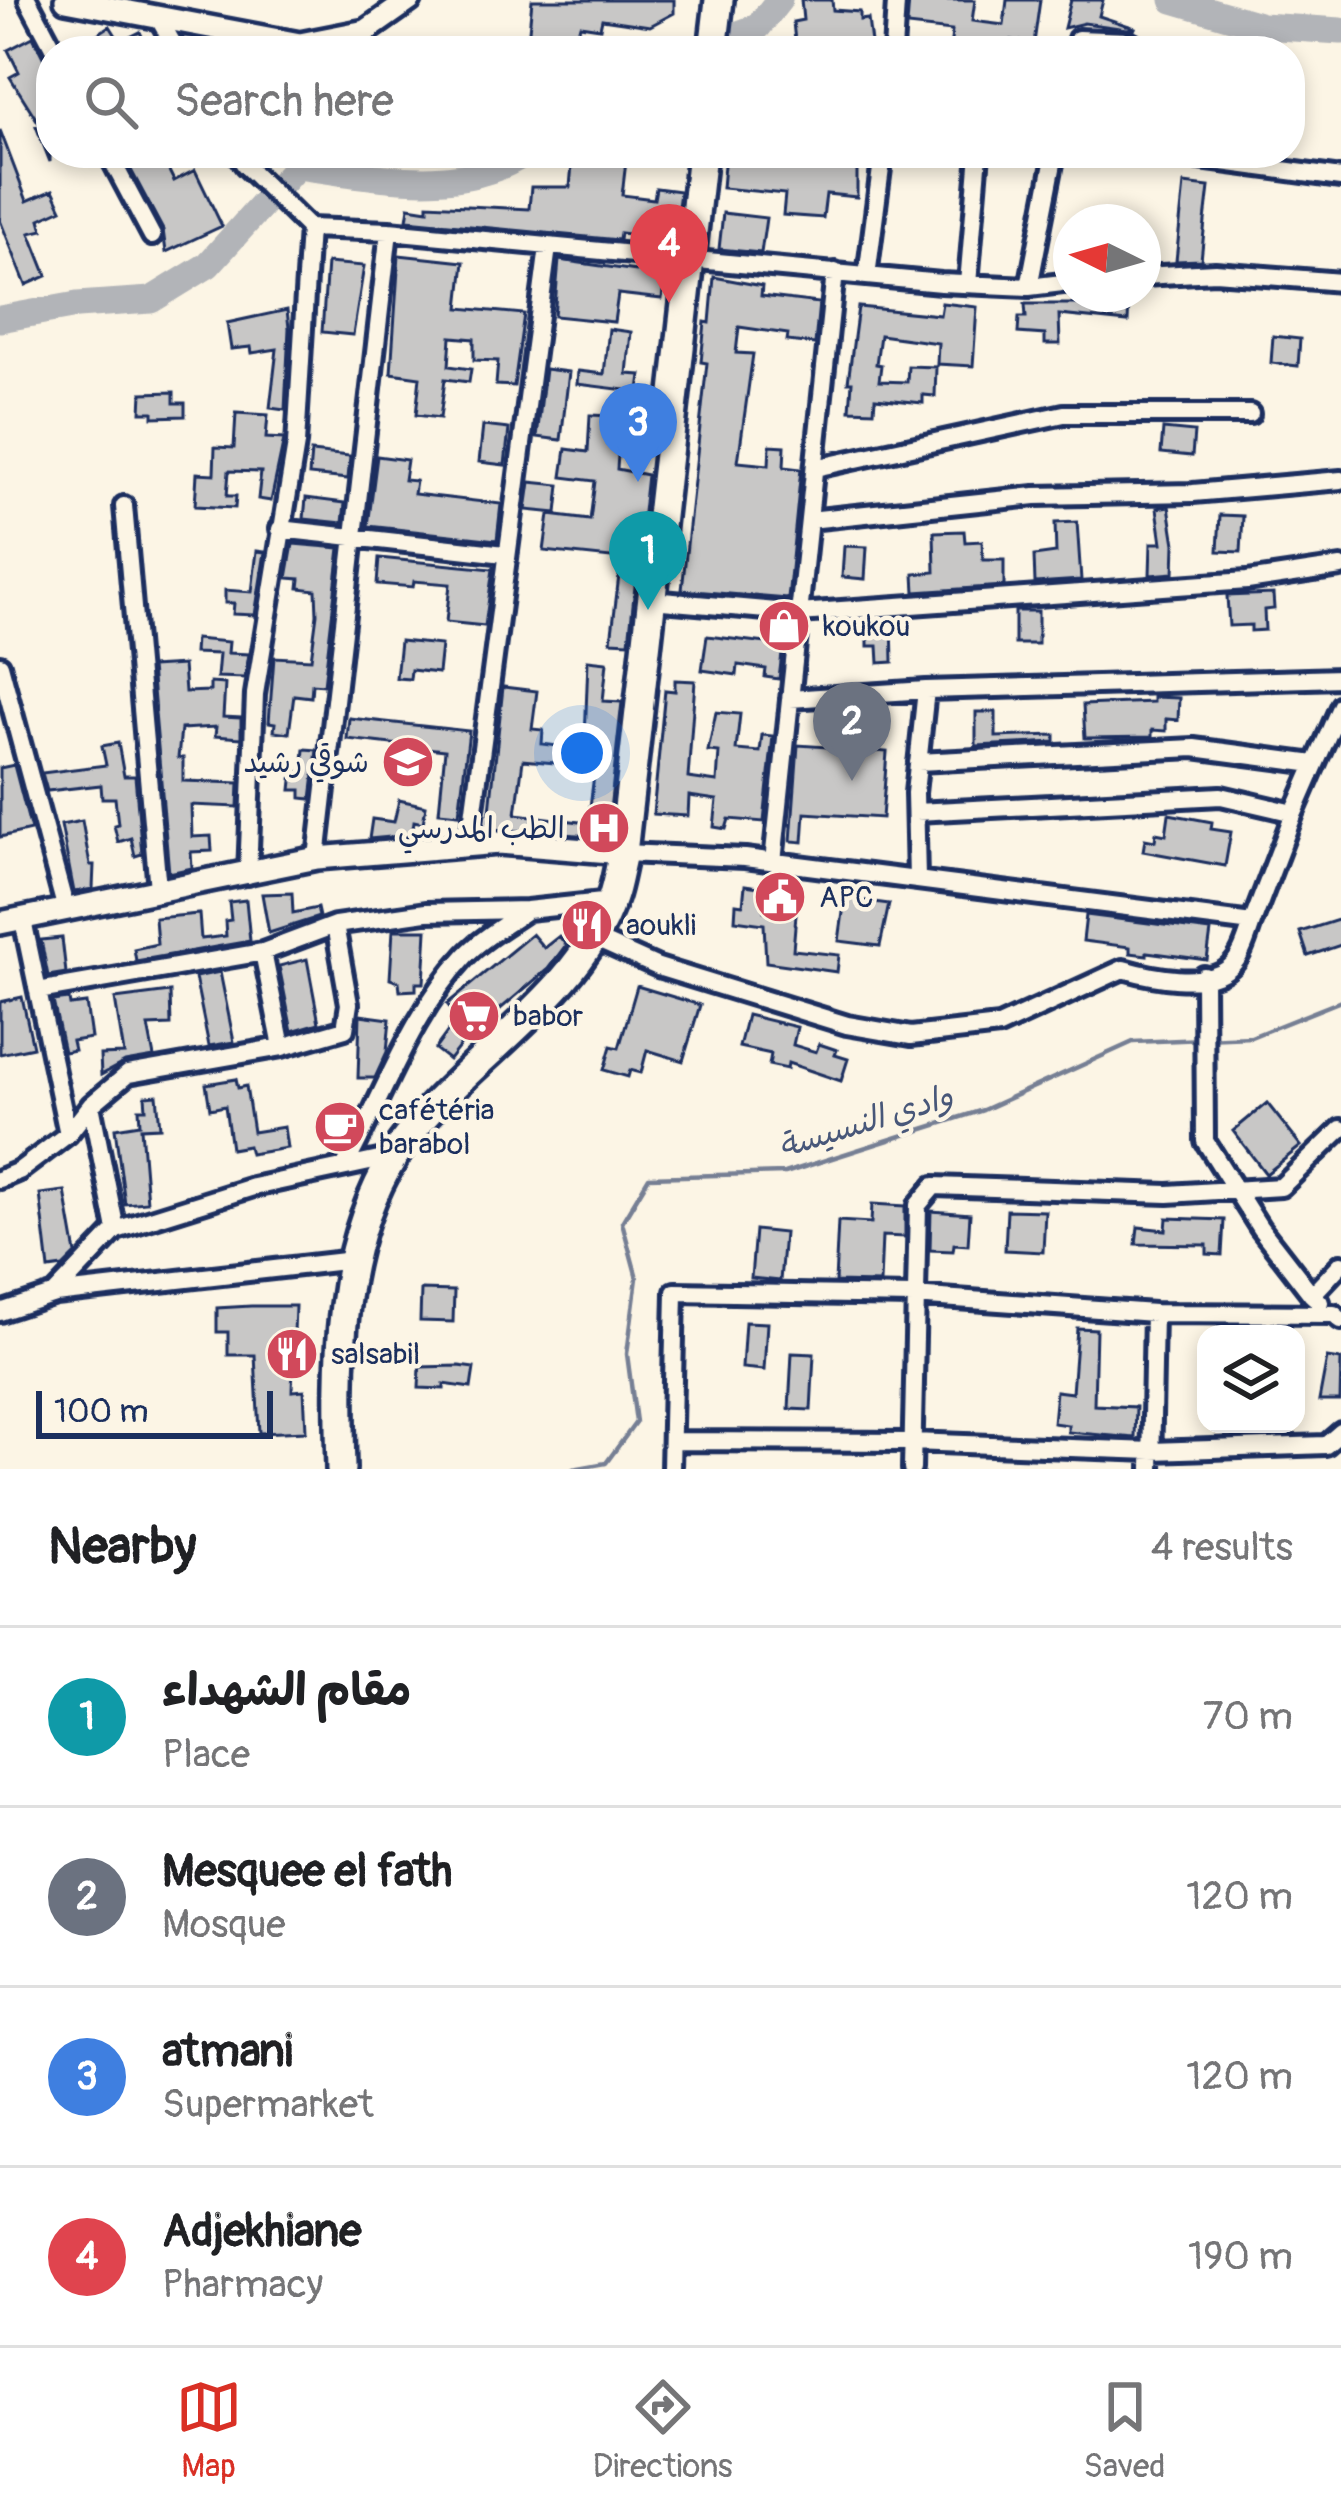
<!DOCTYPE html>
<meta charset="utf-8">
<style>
:root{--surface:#fff;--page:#f6f6f6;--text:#202124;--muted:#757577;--line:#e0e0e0;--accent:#d93025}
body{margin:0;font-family:Pangolin,"Playpen Sans Arabic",sans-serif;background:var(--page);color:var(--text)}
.controls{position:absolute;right:36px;bottom:36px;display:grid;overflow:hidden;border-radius:24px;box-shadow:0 6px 18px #0003}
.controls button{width:108px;height:108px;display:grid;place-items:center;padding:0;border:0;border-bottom:3px solid var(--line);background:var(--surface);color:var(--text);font:60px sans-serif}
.compass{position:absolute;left:1053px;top:204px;width:108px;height:108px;border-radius:50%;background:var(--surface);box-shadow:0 6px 18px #0003;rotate:275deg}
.scale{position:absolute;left:36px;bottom:30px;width:237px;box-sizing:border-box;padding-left:12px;border:6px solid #1b2f5e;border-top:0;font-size:33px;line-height:42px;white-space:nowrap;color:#1b2f5e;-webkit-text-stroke:9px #fcf5e5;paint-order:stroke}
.you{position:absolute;left:582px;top:753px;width:42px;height:42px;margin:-30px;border:9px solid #fff;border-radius:50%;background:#1a73e8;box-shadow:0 0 0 18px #1a73e833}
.badge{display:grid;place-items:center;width:78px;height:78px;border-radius:50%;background:var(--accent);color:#fff;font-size:39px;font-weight:700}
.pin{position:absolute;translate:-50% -99px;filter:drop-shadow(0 3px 6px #0008)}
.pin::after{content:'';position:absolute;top:63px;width:42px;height:36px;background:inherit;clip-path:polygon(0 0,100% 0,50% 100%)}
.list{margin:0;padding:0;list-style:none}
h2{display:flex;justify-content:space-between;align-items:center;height:156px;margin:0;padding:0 48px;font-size:51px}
h2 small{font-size:39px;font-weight:400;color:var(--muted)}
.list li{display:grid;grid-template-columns:78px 1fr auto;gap:36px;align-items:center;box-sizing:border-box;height:180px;padding:0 48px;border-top:3px solid var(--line)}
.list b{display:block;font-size:45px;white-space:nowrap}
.list p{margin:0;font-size:39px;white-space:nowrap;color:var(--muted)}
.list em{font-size:39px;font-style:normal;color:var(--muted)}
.icon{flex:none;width:66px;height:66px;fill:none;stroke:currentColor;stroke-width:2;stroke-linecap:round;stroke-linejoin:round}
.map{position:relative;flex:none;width:1341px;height:1469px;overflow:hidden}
.search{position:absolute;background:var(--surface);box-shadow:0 6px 18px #0003;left:36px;right:36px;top:36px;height:132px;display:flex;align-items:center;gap:30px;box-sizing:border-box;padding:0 42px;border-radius:48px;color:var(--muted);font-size:45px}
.sheet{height:876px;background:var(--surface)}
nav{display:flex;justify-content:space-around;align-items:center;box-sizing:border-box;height:168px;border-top:3px solid var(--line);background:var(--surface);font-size:33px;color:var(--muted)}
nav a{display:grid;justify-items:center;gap:6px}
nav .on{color:var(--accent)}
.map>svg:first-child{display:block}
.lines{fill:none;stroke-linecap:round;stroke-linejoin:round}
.stream{stroke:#767f94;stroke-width:4.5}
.river{stroke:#b2b4b8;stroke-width:27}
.building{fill:#c8c7c6;stroke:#1b2f5e;stroke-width:3}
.minor-casing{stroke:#1b2f5e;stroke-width:26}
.tertiary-casing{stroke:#1b2f5e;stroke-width:30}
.primary-casing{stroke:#1b2f5e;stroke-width:36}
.minor{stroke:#fcf5e5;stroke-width:16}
.tertiary{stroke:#fcf5e5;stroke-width:21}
.primary{stroke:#fcf5e5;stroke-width:27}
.labels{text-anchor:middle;stroke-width:9;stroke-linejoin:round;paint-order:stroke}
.poi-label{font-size:30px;fill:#1b2f5e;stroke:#fcf5e5;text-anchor:start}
.water-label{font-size:33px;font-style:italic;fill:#485779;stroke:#fcf5e5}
</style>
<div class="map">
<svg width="1341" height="1469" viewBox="0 0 1341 1469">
<rect width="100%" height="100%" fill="#fcf5e5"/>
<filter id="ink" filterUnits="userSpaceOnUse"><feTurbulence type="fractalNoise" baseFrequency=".00833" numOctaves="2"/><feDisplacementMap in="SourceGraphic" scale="24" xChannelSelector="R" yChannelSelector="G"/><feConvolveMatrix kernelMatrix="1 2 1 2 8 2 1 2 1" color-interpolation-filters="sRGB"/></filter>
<g filter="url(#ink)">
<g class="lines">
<path class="stream" d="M573,1469L606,1463L636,1422L627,1354L637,1278L622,1222L649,1177L785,1173L983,1110L1133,1042L1251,1037L1341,1001"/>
<path class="river" d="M1173,0L1262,26L1341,31
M692,51L758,27L779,0
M0,319L77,305L151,300L208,265L297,166C372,175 458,198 525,153"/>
</g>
<path class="building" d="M532,0H674V13L650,26L602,19L600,28L580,25L577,36H554L552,51H527Z
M801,0H832L833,10L860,12V20L868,19L872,51H796L793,22L803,20Z
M909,0H975L972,21L1004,25L1007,0H1040L1034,43L1011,40L1009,51H950L952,31L907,26Z
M1071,0H1103L1099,16L1135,28L1134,30L1084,23L1064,28Z
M110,26L120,42L140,32L149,51H102L93,37Z
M33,37L51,73L50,162L36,126L40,125L10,77L19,72L8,50Z
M0,130L27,201L53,190L62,209L40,219L43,230L30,233L47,276L26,285L0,220Z
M122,153H160L174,181L195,170L222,226L166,252L163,230Z
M573,153H627L622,195L654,199L656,188L680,191L674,240L620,233L619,240L407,220L409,207L428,210V204L529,209L531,187H570Z
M725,153H857V197L826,194L823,218L783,215L785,194L722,188Z
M1184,184L1209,187L1205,221L1201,260L1176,261Z
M723,213L766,218L761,253L719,249Z
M399,255L464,262L459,308L524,314L514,386L496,385L498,361L474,360V339L451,337L449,366L471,369L469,382L445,379L440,418L416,415L420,377L391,373Z
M559,260L665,275L662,299L618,294L614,322L554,316Z
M327,263L364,266L353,335L322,332Z
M714,277L762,286L761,296L819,303L815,344L787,341L788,334L739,327L736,353L753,354L738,462L769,465L770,445L785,446L784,467L801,469L788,599L682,590L707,363L701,362L705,322L710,323Z
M1099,298L1129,300L1128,322L1059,315L1060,344H1045V335L1018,333L1019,317H1026L1025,304H1099Z
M942,303L977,307L973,366L937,364L938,343L880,335L876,364L881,365L879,381L907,382L908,366L936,367L935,396L923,395V403L875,398L874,411L850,410L852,382H848L858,307L940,315Z
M287,310L289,328L285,410L270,408L277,349L252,353L251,347L231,349L227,323Z
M609,329L631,332L627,374L641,375L636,413L624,412L626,390L577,384L578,371L604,374Z
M1273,336L1300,339L1298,366L1271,363Z
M545,369L569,372L561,440L537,437Z
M174,392V403H185V416L153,417V412H141L142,393Z
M236,413L268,415L266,438L284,439L271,501L258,499L261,472L229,471L227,496H236L235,508L195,506L197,473L214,474L215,447L234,448Z
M590,415L612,416L611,440L619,441L617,469L647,475L629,642L611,641L621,559L544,551L549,515L590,520L595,481L562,477L566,449L588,452Z
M483,426L509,429L505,465L479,462Z
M1163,429L1194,432L1192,456L1161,453Z
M311,452L350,456L348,479L309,475Z
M377,456L407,460L404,480L416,481L414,494L501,504L497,540L368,526Z
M530,482L560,485L557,513L526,510Z
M306,498L345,503L343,523L304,519Z
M1169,506L1175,544L1174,573L1150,575L1151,543H1162L1157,508Z
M1220,515L1243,516L1241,552L1218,551Z
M1077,522L1081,580L1035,583L1034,556L1056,553L1055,523Z
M964,531L965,542L982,541L983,560H1004V586L915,592L914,574L935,572L934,532Z
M293,544L340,548L324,685L312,684L311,697L294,695L289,733L274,731L275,723L269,722L274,657L311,659L317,614L316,590L299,588L300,579L287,578Z
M844,546L867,547L865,579L842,577Z
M257,551L265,552L255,615L233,614L234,603H225V590L252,592Z
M379,558L493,569L485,626L446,622L450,584L414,581L413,587L377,584Z
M1273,594L1274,609L1264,610L1265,630L1251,631V625L1229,626L1227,596Z
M1015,611H1038V644H1015Z
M868,622H892L893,662L879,663L878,646H868Z
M707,636L783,645L779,679L765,677L766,669L738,665L737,675L702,670Z
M195,639L229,642L228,653L249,654L245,678L217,677L219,654L194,653Z
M400,641L441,645L438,673L411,670L410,679L396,678Z
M588,660L607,662L603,701L622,702L607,837L488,829L503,687L537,691L532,729L543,730L542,744L558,746L556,763L523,760L516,814L588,823L595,767L584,766Z
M183,665L185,692L210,691V683L225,684L223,717L241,718V738L215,736L216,727L181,729L178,758H183V781L239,783L238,807L191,805L192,837L211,836L212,851L191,852L192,868L169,873L151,667Z
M675,680L695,681L688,778L717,782L719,752L708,751L716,712L740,714L736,750L760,752L762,735L773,736L764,822L729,819L726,829L714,827L717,800L689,796L688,816L653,814L665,690L675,691Z
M1153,697L1179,698L1178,720L1166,719V731L1152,730V737L1085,738L1083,705L1153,702Z
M976,712H996V737L1055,735V742L976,746Z
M829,714L841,715L839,748L887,752L882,818L805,813L803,842L791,841L798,745L827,747Z
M349,718L469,731L459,814L439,812L445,750L347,739Z
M118,743L124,776H135L142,854L135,856L131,838L118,842L114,825L118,824L115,798H102L101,785L47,791L42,773L106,765L102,746Z
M304,749L317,750L311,799L301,798V790H291L293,771L302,772Z
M14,765L31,830L0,837V768Z
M399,800L426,806L423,823L414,821L412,835L369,839L372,819L394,822Z
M1169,814L1212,822L1211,829L1231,832L1225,866L1143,851L1145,839L1155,841L1156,833L1166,835Z
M82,821L90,865H94L93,889L74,892L61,825Z
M745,885L766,888L764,911L796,914L793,950L839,955L837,972L766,962L764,924L735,920L736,904L743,905Z
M292,893L293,913L317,908L319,917L269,933L262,894Z
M845,898L889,904L880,946L839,941Z
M246,900L250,941L136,961L134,949L157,944L155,918L199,914L201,939L226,936L225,921L231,920L229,902Z
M1086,915L1211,931L1207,960L1147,952V955L1130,953V947L1083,941Z
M1341,919V945L1308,956L1300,932Z
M393,930H427L424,983H416V990L400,991L399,982L390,979Z
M532,934L544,948L559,936L566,945L548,969L466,1038L449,1060L435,1049L454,1023L451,1019L456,1015L447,1004Z
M62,938L66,973L48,976L41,940Z
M307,959L319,1023L292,1031L279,966Z
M220,972L234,1042L209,1046L195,977Z
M637,986L700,1005L683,1061L647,1050L641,1073L630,1070L628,1077L604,1070L611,1046L619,1048Z
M170,992L171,1025L148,1026L154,1057L125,1062L101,1075L100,1055L124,1054L115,999Z
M22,997L33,1047L0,1054V1002Z
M69,999L70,1005L86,1003L91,1038L72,1041L74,1050L64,1052L53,1001Z
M360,1015L390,1019L387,1052L375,1078H358Z
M747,1015L797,1027L793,1045L816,1052L819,1044L837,1050L835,1055L848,1059L841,1081L788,1063L787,1069L769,1065L771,1054L739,1047Z
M236,1079L238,1088L246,1086L253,1132L284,1127L287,1148L250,1154L248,1146L231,1149L225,1106L210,1109L206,1084Z
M157,1095L160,1127L141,1128L147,1202L125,1204L115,1128L140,1124L139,1109H146L145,1096Z
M1267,1103L1301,1146L1266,1174L1233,1131Z
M65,1191L76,1254L63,1267L49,1269L40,1194Z
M872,1204L905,1206V1237L882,1236L880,1283L835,1282L838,1221L871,1223Z
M1007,1210L1045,1211L1043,1252L1005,1250Z
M931,1211L970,1214L968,1245L954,1244L953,1251L930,1250Z
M1167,1218L1224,1220L1222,1255L1207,1254V1245L1136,1244L1138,1227L1166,1230Z
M755,1230L784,1233L780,1281L751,1278Z
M421,1290L454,1291L453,1322L420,1321Z
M251,1306H295L292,1391L304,1390L306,1431L259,1433L255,1355H228V1332H217V1308Z
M745,1322L767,1323L764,1370L742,1368Z
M1077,1328L1096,1329L1094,1405L1136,1407L1135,1438L1068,1432V1425L1053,1423L1056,1391L1072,1393Z
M792,1353L814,1354L811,1410L789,1409Z
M1327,1358L1341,1360L1340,1401H1319Z
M459,1366L474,1368L471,1388L444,1384V1389L419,1388L420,1367Z"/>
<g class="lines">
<g class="minor-casing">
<path id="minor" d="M28,0L55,51
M158,17L177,51
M893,51L896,3
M1075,51L1078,39L1127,41L1146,51
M108,153L152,236
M237,153L245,165L309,228
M1156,153L1341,178
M867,276L883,153
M1143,276L1215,272L1341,282
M968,284L979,153
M1029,287L1071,282
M815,468L1064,414H1250
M124,506L158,889
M809,520L1035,496L1193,493L1341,480
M280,529L505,554
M651,600L799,613L1247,581L1341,567
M0,665L66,910
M790,699L926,690L1341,678
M918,762L1194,748L1314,764
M916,812L1221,796L1294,813
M469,847L548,247
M623,853L745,858L1252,923L1294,813L1341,705
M317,858L389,231
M773,862L835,272
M248,875L255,694L296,444L309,228L389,231L941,283L1029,287L1055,153
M917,879L915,793L926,690
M23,920L68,1134
M591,937L658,967L847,1025L911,1036L999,1026L1123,969C1151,977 1206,989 1230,967C1242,957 1247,937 1252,923
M263,952L282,1047
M1204,976L1205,1141L1260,1228L1312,1295
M38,991L263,952L335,925L426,912L527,910L612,901
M91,1105L116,1230
M345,1166C384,1095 410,1015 466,955C482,938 507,924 526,911
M0,1179L19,1171L68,1134L91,1105L128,1074L282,1047L345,1029L349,1004L335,925
M55,1294L116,1230L253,1187L393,1157
M1320,1302L1312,1295L1341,1264
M0,1312L55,1294L353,1260
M672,1441L912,1442L1152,1451L1326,1445L1341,1432
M671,1469L675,1292L913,1296L1154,1313L1334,1314L1341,1320
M912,1469L918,1205L934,1186L1168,1194L1281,1187L1341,1129
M1151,1469L1154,1313"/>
</g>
<g class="tertiary-casing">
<path id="tertiary" d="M66,0L300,44L366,31L410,0
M0,923L317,858L499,843L623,853"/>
</g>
<g class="primary-casing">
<path id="primary" d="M713,51L719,0
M341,1469C338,1363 336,1250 394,1156C452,1064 577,1003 612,898C617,884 619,868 623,853L702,153"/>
</g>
<use href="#minor" class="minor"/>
<use href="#tertiary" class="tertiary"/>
<use href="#primary" class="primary"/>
</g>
</g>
<defs>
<g id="shop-disc" transform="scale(2.7)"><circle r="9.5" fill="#d1495b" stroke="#fcf5e5"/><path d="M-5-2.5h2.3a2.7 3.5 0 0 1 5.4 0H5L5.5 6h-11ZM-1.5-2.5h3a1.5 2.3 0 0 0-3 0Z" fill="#fff"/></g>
<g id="school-disc" transform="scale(2.7)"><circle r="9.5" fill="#d1495b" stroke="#fcf5e5"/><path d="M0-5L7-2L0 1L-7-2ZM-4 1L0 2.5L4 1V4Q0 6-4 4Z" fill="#fff"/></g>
<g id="hospital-disc" transform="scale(2.7)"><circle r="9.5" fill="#d1495b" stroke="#fcf5e5"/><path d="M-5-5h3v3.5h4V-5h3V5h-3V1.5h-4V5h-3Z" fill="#fff"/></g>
<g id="civic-disc" transform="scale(2.7)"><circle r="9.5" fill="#d1495b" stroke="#fcf5e5"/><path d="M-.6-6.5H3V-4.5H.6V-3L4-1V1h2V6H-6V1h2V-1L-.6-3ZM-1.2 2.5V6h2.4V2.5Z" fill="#fff"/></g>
<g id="restaurant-disc" transform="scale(2.7)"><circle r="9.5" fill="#d1495b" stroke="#fcf5e5"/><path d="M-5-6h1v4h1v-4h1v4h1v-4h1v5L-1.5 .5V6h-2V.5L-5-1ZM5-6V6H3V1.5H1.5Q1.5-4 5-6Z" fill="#fff"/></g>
<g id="supermarket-disc" transform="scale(2.7)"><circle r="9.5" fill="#d1495b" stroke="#fcf5e5"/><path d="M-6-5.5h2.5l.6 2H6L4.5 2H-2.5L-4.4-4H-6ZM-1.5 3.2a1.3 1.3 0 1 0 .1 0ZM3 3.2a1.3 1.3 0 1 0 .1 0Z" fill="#fff"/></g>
<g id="cafe-disc" transform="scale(2.7)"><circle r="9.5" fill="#d1495b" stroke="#fcf5e5"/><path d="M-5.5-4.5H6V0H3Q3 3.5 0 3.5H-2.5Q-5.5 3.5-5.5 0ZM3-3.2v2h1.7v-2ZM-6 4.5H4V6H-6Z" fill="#fff"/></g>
</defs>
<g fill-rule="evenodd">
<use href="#shop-disc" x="784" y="626"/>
<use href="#school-disc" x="408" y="762"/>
<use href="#hospital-disc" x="604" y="828"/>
<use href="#civic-disc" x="780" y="897"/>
<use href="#restaurant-disc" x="587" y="925"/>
<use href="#supermarket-disc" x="474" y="1016"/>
<use href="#cafe-disc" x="340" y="1127"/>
<use href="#restaurant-disc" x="292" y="1354"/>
</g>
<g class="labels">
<g class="poi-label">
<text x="823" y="636">koukou</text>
<text x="369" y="772" text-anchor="end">شوقي رشيد</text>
<text x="565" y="838" text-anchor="end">الطب المدرسي</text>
<text x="819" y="907">APC</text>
<text x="626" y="935">aoukli</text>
<text x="513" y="1026">babor</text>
<text x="379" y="1120">cafétéria<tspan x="379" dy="34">barabol</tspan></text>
<text x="331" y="1364">salsabil</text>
</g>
<g class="water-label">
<text transform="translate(865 1120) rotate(-17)" y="12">وادي النسيسة</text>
</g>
</g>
</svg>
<div class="controls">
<button><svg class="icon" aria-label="layers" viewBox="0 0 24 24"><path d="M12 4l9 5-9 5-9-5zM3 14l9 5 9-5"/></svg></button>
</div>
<svg class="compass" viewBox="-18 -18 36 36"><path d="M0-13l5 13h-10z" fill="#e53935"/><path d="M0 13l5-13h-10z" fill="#757577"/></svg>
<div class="scale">100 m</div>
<div class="you"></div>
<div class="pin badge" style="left:648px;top:610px;background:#0f9aa8">1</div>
<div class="pin badge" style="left:852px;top:781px;background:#6b7280">2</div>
<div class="pin badge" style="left:638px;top:482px;background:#3f7fe0">3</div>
<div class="pin badge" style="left:669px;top:303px;background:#e0444e">4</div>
<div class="search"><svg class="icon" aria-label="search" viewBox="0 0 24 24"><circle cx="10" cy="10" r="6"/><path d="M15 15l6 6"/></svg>Search here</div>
</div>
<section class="sheet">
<h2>Nearby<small>4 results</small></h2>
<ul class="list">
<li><span class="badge" style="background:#0f9aa8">1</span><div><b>مقام الشهداء</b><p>Place</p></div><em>70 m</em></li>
<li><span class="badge" style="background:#6b7280">2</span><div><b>Mesquee el fath</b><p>Mosque</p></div><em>120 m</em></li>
<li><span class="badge" style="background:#3f7fe0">3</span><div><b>atmani</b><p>Supermarket</p></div><em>120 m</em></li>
<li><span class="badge" style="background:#e0444e">4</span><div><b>Adjekhiane</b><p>Pharmacy</p></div><em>190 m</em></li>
</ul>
</section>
<nav>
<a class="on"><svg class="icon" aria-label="map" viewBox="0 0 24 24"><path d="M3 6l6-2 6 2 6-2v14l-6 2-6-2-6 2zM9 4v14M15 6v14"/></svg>Map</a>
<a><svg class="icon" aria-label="directions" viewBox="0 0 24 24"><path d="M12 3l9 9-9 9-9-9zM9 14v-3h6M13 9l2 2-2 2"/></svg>Directions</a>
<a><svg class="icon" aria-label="saved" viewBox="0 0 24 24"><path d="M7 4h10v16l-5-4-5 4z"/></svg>Saved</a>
</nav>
